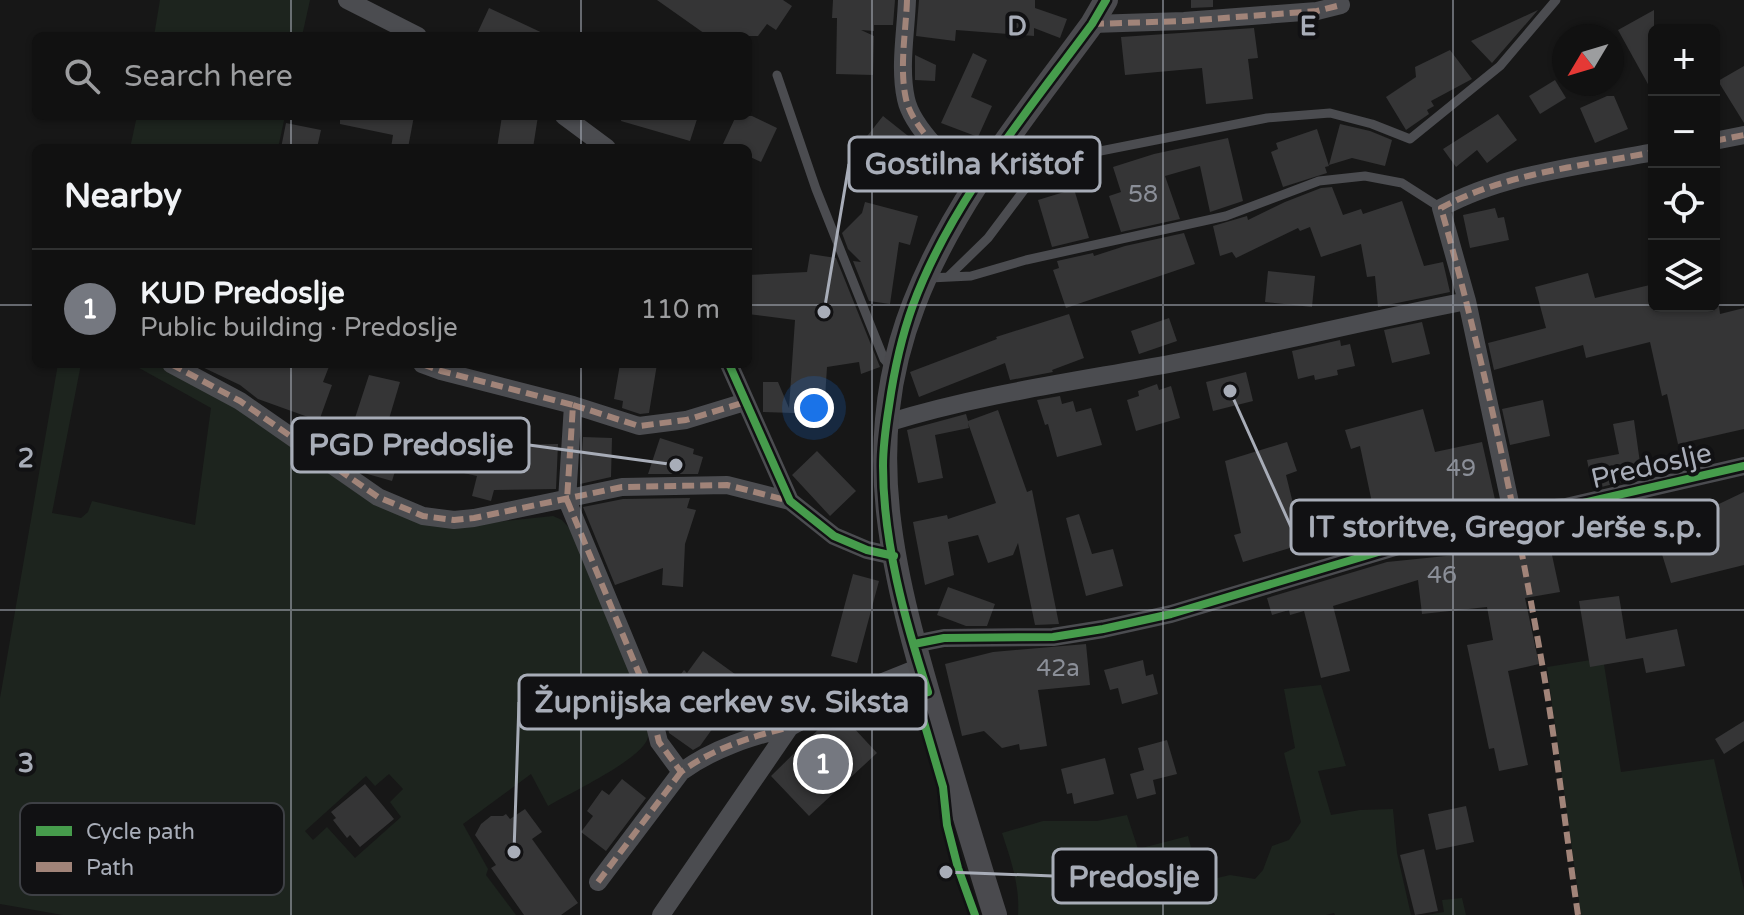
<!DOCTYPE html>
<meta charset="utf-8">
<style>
:root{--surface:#111;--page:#1e1f1f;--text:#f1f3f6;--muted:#9c9d9f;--line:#303131;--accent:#757880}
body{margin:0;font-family:"Varela Round",sans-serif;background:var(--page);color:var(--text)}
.controls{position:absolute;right:24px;top:24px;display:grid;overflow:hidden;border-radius:12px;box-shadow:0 2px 6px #0004}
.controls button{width:72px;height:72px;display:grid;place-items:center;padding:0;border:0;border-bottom:2px solid var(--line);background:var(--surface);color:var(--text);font:40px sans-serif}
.compass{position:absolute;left:1552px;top:24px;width:72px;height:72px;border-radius:50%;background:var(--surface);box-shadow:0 2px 6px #0004;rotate:232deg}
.you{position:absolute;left:814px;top:408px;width:28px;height:28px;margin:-20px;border:6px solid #fff;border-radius:50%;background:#1a73e8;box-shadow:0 0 0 12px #1a73e833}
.badge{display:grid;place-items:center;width:52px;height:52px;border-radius:50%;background:var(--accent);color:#fff;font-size:26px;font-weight:700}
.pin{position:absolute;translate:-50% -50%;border:4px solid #fff;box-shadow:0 2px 8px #0006}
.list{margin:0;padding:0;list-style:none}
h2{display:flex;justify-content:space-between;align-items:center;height:104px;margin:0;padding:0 32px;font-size:34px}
h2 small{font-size:26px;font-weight:400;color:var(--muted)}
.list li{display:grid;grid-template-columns:52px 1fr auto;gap:24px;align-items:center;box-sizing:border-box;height:120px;padding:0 32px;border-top:2px solid var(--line)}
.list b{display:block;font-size:30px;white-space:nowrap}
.list p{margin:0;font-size:26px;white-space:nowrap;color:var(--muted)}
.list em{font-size:26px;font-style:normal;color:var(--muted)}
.icon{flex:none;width:44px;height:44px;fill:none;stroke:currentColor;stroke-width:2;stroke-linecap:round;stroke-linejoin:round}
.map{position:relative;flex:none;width:1744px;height:915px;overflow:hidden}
.search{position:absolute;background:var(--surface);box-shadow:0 2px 6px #0004;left:32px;top:32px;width:720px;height:88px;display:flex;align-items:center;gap:20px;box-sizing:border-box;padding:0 28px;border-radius:12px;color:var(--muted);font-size:30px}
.panel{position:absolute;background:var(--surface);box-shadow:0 2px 6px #0004;left:32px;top:144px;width:720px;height:224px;border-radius:12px}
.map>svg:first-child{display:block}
.green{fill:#1d241e;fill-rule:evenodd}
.building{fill:#353536}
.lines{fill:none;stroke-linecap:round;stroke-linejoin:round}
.lane{stroke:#4b4c50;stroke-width:9}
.street{stroke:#4b4c50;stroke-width:18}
.secondary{stroke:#4a4a4e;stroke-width:24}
.quiet{stroke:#a18479;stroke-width:6;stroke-dasharray:12 6;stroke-linecap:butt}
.cycleway-casing{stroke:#111113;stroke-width:13}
.cycleway{stroke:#469c4c;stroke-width:8}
.grid{fill:none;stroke:#a8adb8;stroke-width:2;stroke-opacity:0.55}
.labels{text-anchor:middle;stroke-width:8;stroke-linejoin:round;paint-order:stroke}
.number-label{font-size:24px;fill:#8b8f98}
.street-label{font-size:28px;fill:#a8adb8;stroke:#111113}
.key{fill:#111113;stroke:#3e4045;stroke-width:2}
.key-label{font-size:22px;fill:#a8adb8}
.grid-label{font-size:26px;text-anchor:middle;font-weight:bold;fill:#a8adb8;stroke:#111113;stroke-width:8;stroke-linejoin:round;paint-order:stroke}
.leader{fill:none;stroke:#a8adb8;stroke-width:3}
.callout-dot{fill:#a8adb8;stroke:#111113;stroke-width:3}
.callout{fill:#111113;stroke:#a8adb8;stroke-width:3}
.callout-label{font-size:30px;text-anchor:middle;font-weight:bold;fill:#a8adb8}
</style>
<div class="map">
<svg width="1744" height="915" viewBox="0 0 1744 915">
<rect width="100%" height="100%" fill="#171717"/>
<path class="green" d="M160,0H310L302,36H154Z
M137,116H285L278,148H130Z
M58,364H81L52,513L81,518L88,512L92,501L195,525L211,408L132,364H160L215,394L364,498L478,524L553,516L562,520L570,529L645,709C647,718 651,731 647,740C638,761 570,793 548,806L531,774L463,824L488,869L486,875L516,915H63L0,904V698ZM389,774L403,789L390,802L401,817L355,858L327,827L313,840L305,831L366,776L375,786Z
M1603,658L1621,772L1714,759L1744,890V915H1581L1547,667Z
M1321,685L1346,766L1318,771L1331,815L1360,810L1393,809L1397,853L1411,915H1335L1334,913L1326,915H1018C1020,886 1011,860 1002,833L1043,821H1097L1127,815L1138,849L1188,836L1200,882L1230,875L1255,879L1263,870L1272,846L1289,840L1301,822L1284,753L1295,748L1284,689Z
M1462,898L1466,915H1427L1444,912L1442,900Z"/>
<path class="building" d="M657,0H783L792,6L776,30L767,24L758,36H708Z
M833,0H895L893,25H874V31L861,30L874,36L873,75L836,74L837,18H832Z
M919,0H1035V8L1067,19L1060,38L1034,28V36L956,30L955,41L916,36Z
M1191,0H1213V7L1191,8Z
M489,8L549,36H476Z
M1538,10L1492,63L1471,41Z
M1654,10V95L1618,30Z
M1254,28L1258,58L1248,59L1253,99L1206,104L1202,68L1125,75L1121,37Z
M1450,50L1472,79L1431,101L1434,106L1427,110L1429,114L1406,130L1386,97L1416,77L1415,67Z
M973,53L987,60L971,97L992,106L978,137L941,123Z
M915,55L936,65L935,81L915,80Z
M1744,66V123L1718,81Z
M1555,80L1566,98L1540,114L1529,96Z
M1607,96H1614L1628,129L1595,143L1580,108Z
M1498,114L1517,140L1487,163L1477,150L1456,167L1443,149Z
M340,116H414L408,148H391L393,135L340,124Z
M502,116H538L533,148H497Z
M622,116H698L690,141L621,121Z
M736,116H752L777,128L761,162L748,156V148H732L723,144Z
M883,116L917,143L929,157L928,168L912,188L878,162L875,165L856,150Z
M286,123L321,130L317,148H281Z
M1340,124L1370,131L1392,140L1385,166L1352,158L1329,165Z
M1317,129L1329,166L1325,167L1327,173L1283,187L1271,152L1278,149L1276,143Z
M1228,138L1243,201L1210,212L1200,166L1165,176L1180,219L1121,232L1109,196L1121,192L1113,167L1154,154Z
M1332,187L1343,215L1361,209L1363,214L1402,201L1424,266L1443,262L1450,292L1378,307L1375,276L1367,277L1361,244L1321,257L1310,227L1300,231L1298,228L1236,258L1232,252L1220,256L1213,226L1247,216L1248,220L1285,202L1321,188Z
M1074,189L1089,238L1052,247L1038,200Z
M865,202L918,216L910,245L899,242L890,304L869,301L853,261L861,262L848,249L842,233L862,213Z
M1495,208L1498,218L1504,217L1509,240L1470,248L1463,215Z
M1184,233L1195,264L1066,308L1053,270L1059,268L1057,261L1093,253L1094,256L1125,246Z
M810,254L836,258L880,367L861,374L859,362L827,367L824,414L763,412V382H778L789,408L795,320L748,314V275L807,272Z
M1268,271L1315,276L1312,307L1265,302Z
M1588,273L1595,298L1654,284V306H1719L1720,314L1744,308V429L1678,444L1667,394L1662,396L1650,342L1586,358L1583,345L1494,370L1488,343L1546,328L1535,287Z
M1069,314L1084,358L1052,370L1053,372L1010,380L1005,363L919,397L910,372L997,339L996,337Z
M1169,318L1177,341L1139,354L1131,331Z
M1422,322L1430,354L1392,363L1384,330Z
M1340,340L1341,346L1350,344L1355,366L1337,370L1338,375L1315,380L1314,375L1298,379L1292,351Z
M196,364H330L323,382L332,385L319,421L258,399L240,385Z
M620,364H657L649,413L640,414L622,408L623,401L614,399Z
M1246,372L1253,401L1213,411L1206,382Z
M369,375L400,382L386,429L406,436L392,481L364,473L342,458Z
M1157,384L1159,390L1171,386L1180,418L1136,431L1127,400L1139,396L1138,391Z
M1060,396L1062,404L1073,401L1076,412L1091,408L1102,445L1057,457L1048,424L1045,425L1037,400Z
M1543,400L1550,436L1510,445L1502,409Z
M1423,409L1435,452L1482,442L1496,504L1373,541L1365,514L1374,512L1360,446L1351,449L1345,430Z
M998,410L1027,492L1032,490L1059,624L1035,625L1018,543L1013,555L988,563L978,535L948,542L954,575L925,585L913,522L947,515L948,519L996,503L968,423L969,428L935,435L943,478L918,483L907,430L966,414L968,421Z
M1634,420L1642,477L1593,489L1587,460L1619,454L1613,424Z
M485,429L503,434L500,445L558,444L556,489L494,490L491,501L472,496L477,476L455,471L465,431L484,436Z
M583,437L612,438L611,477L580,484Z
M660,438L694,449L693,454L703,457L698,474H648Z
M1287,442L1297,471L1286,475L1303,544L1243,562L1234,535L1241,533L1225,461Z
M817,451L856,491L830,516L792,475Z
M1744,492V565L1671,583L1650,516L1695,504L1698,514Z
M690,498L687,508L696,510L685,544L683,587L662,585L663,568L615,585L583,507L623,499Z
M1079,514L1092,554L1113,549L1123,586L1086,596L1066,518Z
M1566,519L1572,551L1552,555L1560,592L1525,598L1539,664L1508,671L1528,765L1499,771L1494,748L1489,749L1467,645L1493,640L1487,607L1422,614L1418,580L1333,606L1350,671L1321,678L1304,611L1290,615L1289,610L1272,615L1267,598L1387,562L1475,553L1471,537L1514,524Z
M853,574L879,581L857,663L831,656Z
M948,587L995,604L987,626H966L937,615Z
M1619,596L1626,639L1677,629L1685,666L1646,673L1643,658L1590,667L1579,601Z
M1086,644L1090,685L1038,690L1047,746L1020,750L1019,744L1002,748L984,731L962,736L945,664L993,652Z
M703,651L746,682L700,746L693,750L669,733L667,724L677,711L673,708L682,697L671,688L684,670L687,673Z
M1143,660L1146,676L1153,674L1158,694L1122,704L1118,688L1110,690L1104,670Z
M840,713L877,753L809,816L771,776L828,720Z
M1744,721V741L1724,754L1715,739Z
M1167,740L1177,774L1153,780L1156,794L1137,799L1130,774L1144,770L1138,748Z
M1105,758L1114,794L1074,804L1072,793L1067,794L1061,769Z
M622,779L646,798L606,851L581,832L593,816L587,811L602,790L609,795Z
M365,784L394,819L360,847L350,835L347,838L333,820L336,818L331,812Z
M1466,806L1474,842L1436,850L1428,814Z
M525,809L542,832L532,839L578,903L561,915H524L491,868L496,865L475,835L481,824L491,816H503L506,814L510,819Z
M1424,849L1438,911L1415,915L1400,855Z"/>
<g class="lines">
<path class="lane" d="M777,75L816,189L884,359L890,366
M949,276L988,238L1024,190L1060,159L1267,118L1330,113L1372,124L1410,139L1500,66L1556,0
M930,278L971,276L1026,260L1226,216L1319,181L1365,176L1402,183L1441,208"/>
<path class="street" d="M347,0L418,36
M907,0C906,31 899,68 906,99C912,128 953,166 976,184
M1092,24L1184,21L1317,11L1341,5
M564,116L607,148
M1714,141L1744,135
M171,364L240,401L378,497L423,516L454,520L474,518L622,487L727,485L790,501
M422,364L441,371L573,405L567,500L647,693L659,742L681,772C714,748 750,737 790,727
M729,364L790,501L834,536L867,550L894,556
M573,405L639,426L686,420L745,402
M887,423C980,394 1078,381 1174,363C1272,344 1369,320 1467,301
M1512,512L1467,301L1441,208C1505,173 1583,166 1654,152
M914,644L944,638L1053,637L1103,629L1171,614L1512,512L1566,507L1744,466
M598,882L681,772
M661,915L790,727L845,697L920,667"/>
<path class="secondary" d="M995,915C975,852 956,788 937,724C895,581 857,449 914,304C954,200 1027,113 1092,24L1106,0"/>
<path class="quiet" d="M907,0C906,31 899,68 906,99C912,128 953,166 976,184
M1092,24L1184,21L1317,11L1341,5
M1714,141L1744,135
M171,364L240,401L378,497L423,516L454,520L474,518L622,487L727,485L790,501
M422,364L441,371L573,405L567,500L647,693L659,742L681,772C714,748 750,737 790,727
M573,405L639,426L686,420L745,402
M598,882L681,772
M1578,915C1566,833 1557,751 1543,669C1516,514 1484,359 1441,208C1505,173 1583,166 1654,152"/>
<g class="cycleway-casing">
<path id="cycleway" d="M729,364L790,501L834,536L867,550L894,556
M914,644L944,638L1053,637L1103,629L1171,614L1512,512L1566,507L1744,466
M975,915L958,868L947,825L943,787L916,695L928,692C905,621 883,542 883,466C883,446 886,425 889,406C894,371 901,338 913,305C951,202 1028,111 1092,24L1106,0"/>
</g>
<use href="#cycleway" class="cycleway"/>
</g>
<path class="grid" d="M291,0V36M581,0V36M872,0V915M1163,0V915M1453,0V915M291,116V148M581,116V148M0,305H36M748,305H1654M1714,305H1744M291,364V915M581,364V915M0,610H1744"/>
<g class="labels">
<g class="number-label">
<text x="1143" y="202">58</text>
<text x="1461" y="476">49</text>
<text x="1442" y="583">46</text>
<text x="1058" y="676">42a</text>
</g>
<g class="street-label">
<text transform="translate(1651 465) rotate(-13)" y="10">Predoslje</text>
</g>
</g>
<rect x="20" y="803" width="264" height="92" rx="12" class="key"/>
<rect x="36" y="826" width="36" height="10" fill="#469c4c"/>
<rect x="36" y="862" width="36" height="10" fill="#a18479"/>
<g class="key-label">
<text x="86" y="839">Cycle path</text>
<text x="86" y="875">Path</text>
</g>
<g class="grid-label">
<text x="1017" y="35">D</text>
<text x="1308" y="35">E</text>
<text x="26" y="467">2</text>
<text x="26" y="772">3</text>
</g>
<path class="leader" d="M824 312L849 164M676 465L529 445M1230 391L1291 527M514 852L519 702M946 872L1053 876"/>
<g class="callout-dot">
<circle cx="824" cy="312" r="8"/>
<circle cx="676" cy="465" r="8"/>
<circle cx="1230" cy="391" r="8"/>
<circle cx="514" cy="852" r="8"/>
<circle cx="946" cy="872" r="8"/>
</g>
<g class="callout">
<rect x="849" y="137" width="251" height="54" rx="8"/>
<rect x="292" y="418" width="237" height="54" rx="8"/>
<rect x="1291" y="500" width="427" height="54" rx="8"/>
<rect x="519" y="675" width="407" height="54" rx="8"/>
<rect x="1053" y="849" width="163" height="54" rx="8"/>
</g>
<g class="callout-label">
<text x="974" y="174">Gostilna Krištof</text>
<text x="411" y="455">PGD Predoslje</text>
<text x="1505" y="537">IT storitve, Gregor Jerše s.p.</text>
<text x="722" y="712">Župnijska cerkev sv. Siksta</text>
<text x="1134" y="887">Predoslje</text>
</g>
</svg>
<div class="controls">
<button>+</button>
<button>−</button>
<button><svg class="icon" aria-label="locate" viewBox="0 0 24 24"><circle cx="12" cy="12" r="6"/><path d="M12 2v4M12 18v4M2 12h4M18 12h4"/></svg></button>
<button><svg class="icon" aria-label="layers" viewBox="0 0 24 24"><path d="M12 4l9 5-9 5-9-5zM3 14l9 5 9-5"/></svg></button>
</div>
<svg class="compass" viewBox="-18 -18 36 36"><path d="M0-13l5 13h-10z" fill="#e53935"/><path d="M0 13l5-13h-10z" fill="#9c9d9f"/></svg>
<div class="you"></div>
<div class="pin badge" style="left:823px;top:764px">1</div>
<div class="search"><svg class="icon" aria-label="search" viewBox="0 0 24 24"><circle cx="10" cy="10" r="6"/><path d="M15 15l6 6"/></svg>Search here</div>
<section class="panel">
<h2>Nearby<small></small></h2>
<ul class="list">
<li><span class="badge">1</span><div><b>KUD Predoslje</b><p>Public building · Predoslje</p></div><em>110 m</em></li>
</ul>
</section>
</div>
